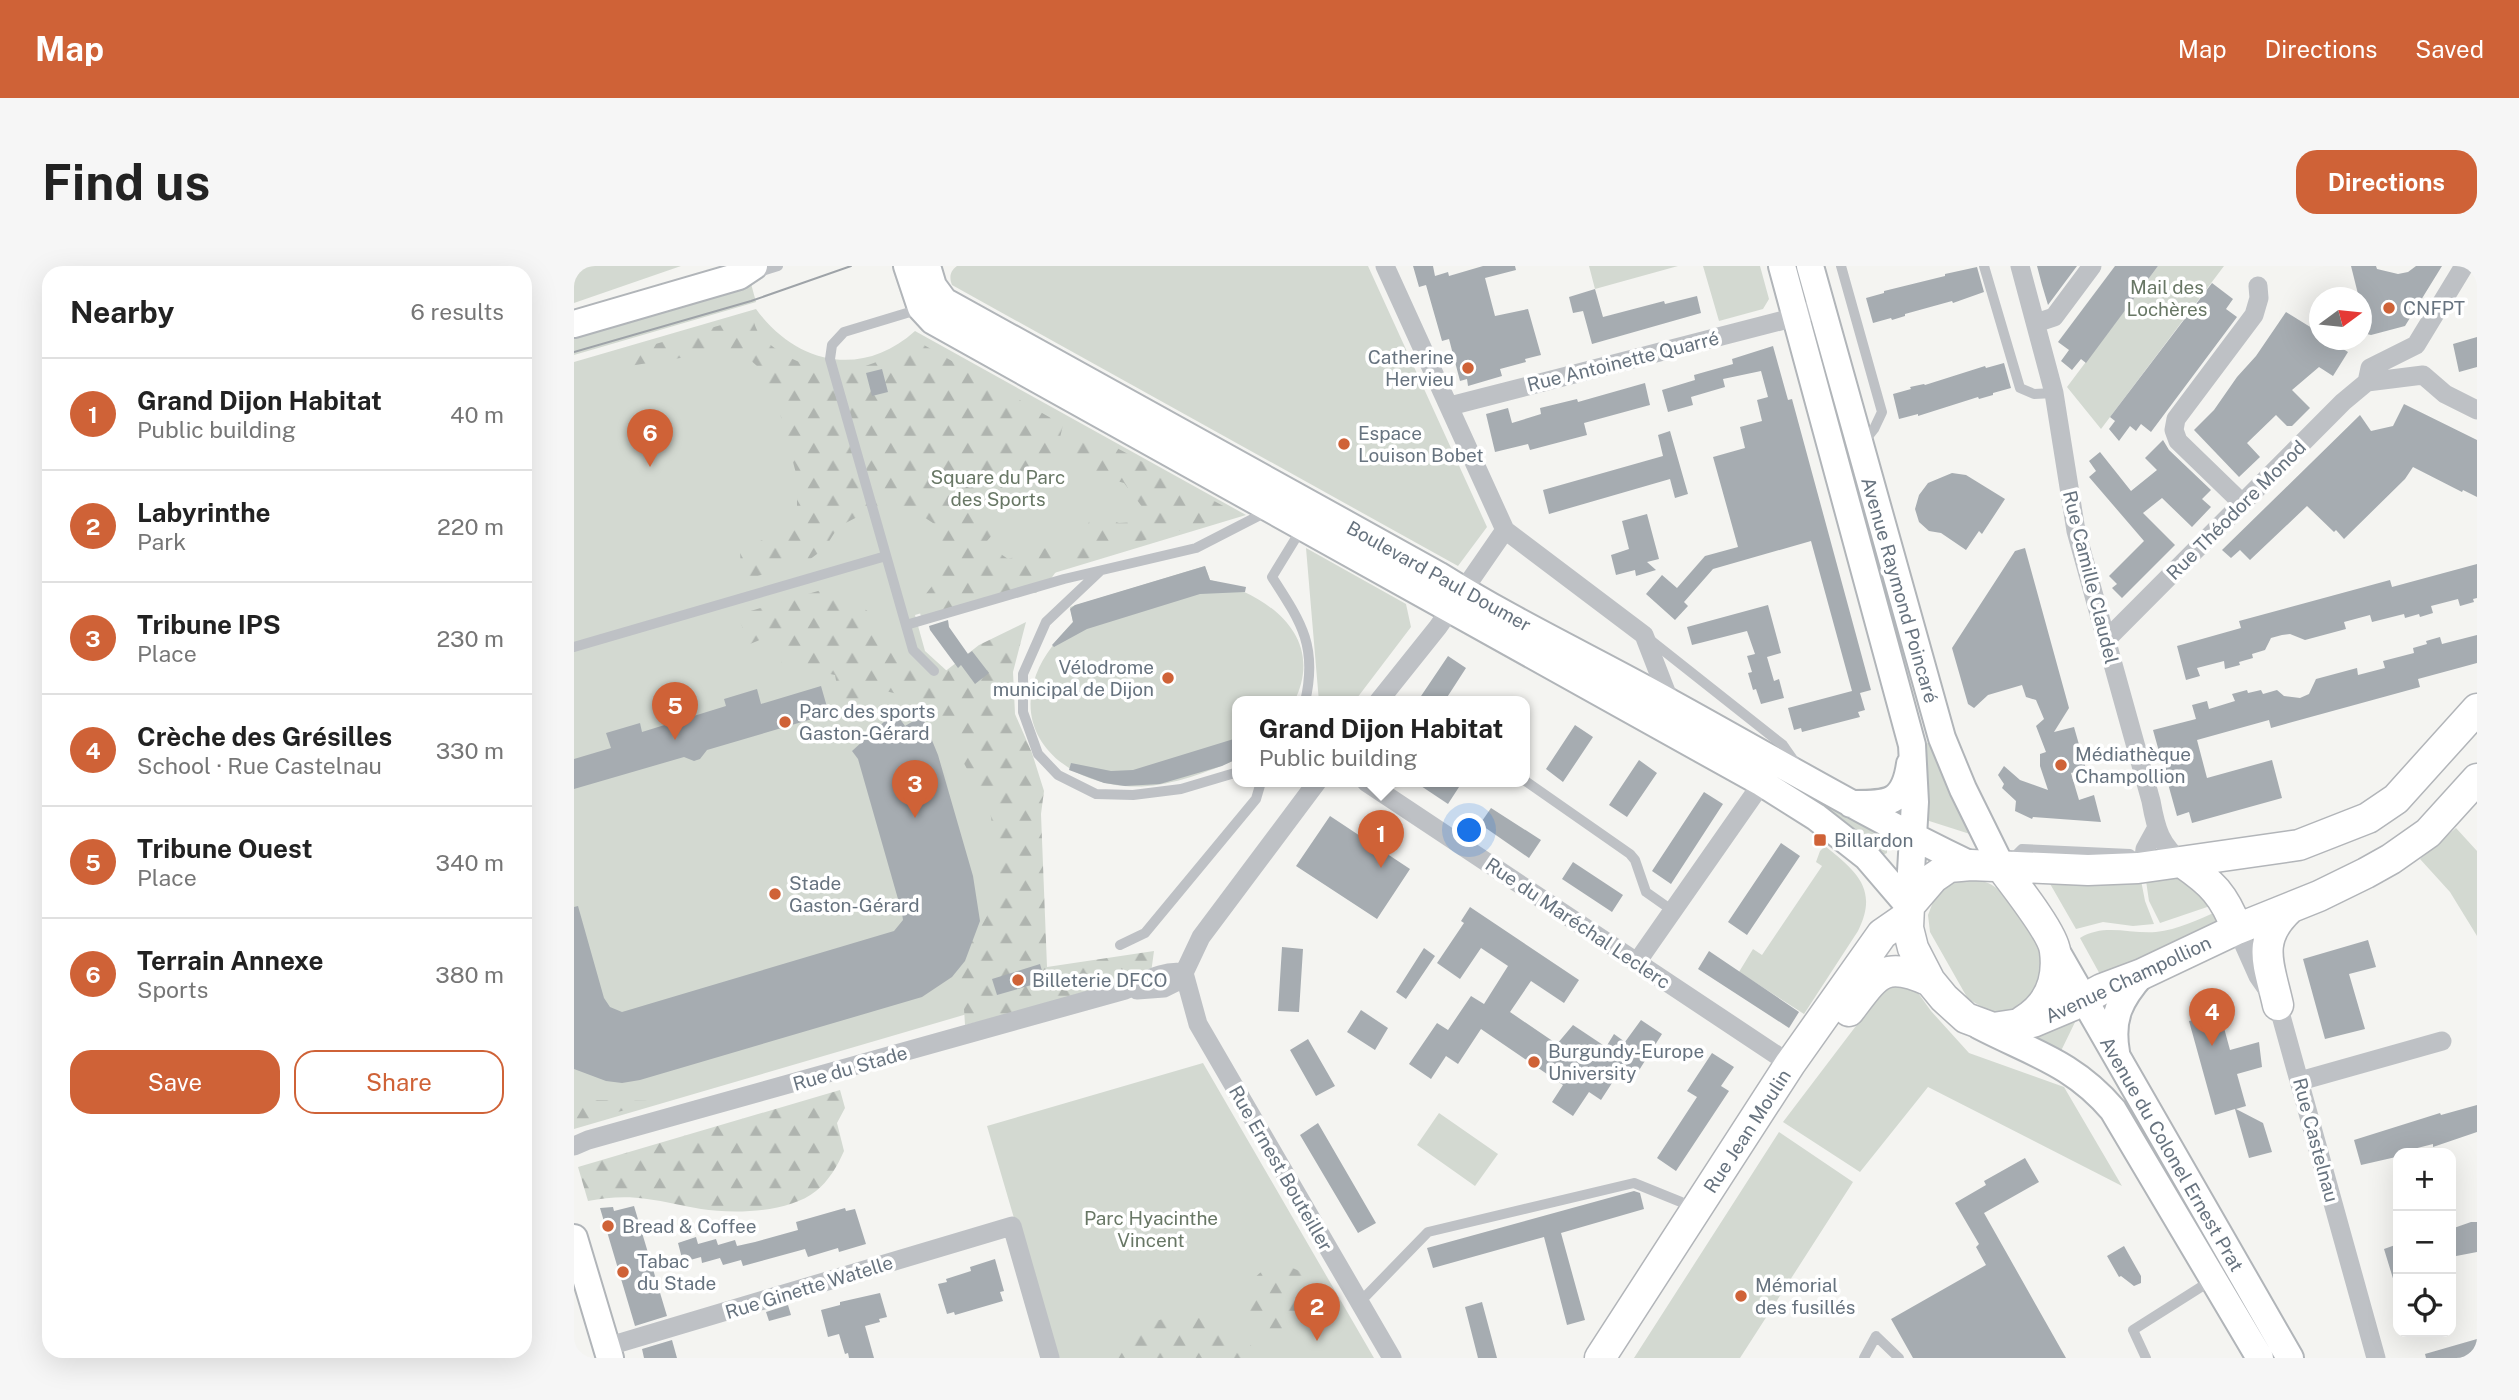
<!DOCTYPE html>
<meta charset="utf-8">
<style>
:root{--surface:#fff;--page:#f6f6f6;--text:#222;--muted:#767676;--line:#e0e0e0;--accent:#cf6237}
body{margin:0;font-family:"Public Sans",sans-serif;background:var(--page);color:var(--text)}
.controls{position:absolute;right:21px;bottom:21px;display:grid;overflow:hidden;border-radius:14px;box-shadow:0 7px 28px #0002}
.controls button{width:63px;height:63px;display:grid;place-items:center;padding:0;border:0;border-bottom:2px solid var(--line);background:var(--surface);color:var(--text);font:35px sans-serif}
.compass{position:absolute;left:1735px;top:21px;width:63px;height:63px;border-radius:50%;background:var(--surface);box-shadow:0 7px 28px #0002;rotate:75deg}
.you{position:absolute;left:896px;top:565px;width:24px;height:24px;margin:-18px;border:5px solid #fff;border-radius:50%;background:#1a73e8;box-shadow:0 0 0 10px #1a73e833}
.badge{display:grid;place-items:center;width:46px;height:46px;border-radius:50%;background:var(--accent);color:#fff;font-size:23px;font-weight:700}
.pin{position:absolute;translate:-50% -58px;filter:drop-shadow(0 2px 4px #0008)}
.pin::after{content:'';position:absolute;top:37px;width:24px;height:21px;background:inherit;clip-path:polygon(0 0,100% 0,50% 100%)}
.popup{position:absolute;left:658px;top:430px;width:298px;height:91px;box-sizing:border-box;display:grid;place-content:center;border-radius:14px;background:var(--surface);filter:drop-shadow(0 2px 5px #0005);font-size:23px;white-space:nowrap;color:var(--muted)}
.popup b{font-size:26px;color:var(--text)}
.popup::after{content:'';position:absolute;left:50%;top:100%;margin-left:-14px;border:14px solid transparent;border-top-color:var(--surface)}
.list{margin:0;padding:0;list-style:none}
h2{display:flex;justify-content:space-between;align-items:center;height:91px;margin:0;padding:0 28px;font-size:30px}
h2 small{font-size:23px;font-weight:400;color:var(--muted)}
.list li{display:grid;grid-template-columns:46px 1fr auto;gap:21px;align-items:center;box-sizing:border-box;height:112px;padding:0 28px;border-top:2px solid var(--line)}
.list b{display:block;font-size:26px;white-space:nowrap}
.list p{margin:0;font-size:23px;white-space:nowrap;color:var(--muted)}
.list em{font-size:23px;font-style:normal;color:var(--muted)}
.actions{display:flex;gap:14px;padding:21px 28px}
.actions a{flex:1;padding:16px 0;border:2px solid var(--accent);border-radius:21px;text-align:center;font-size:24px;color:var(--accent)}
.actions .main{background:var(--accent);color:#fff}
.icon{flex:none;width:38px;height:38px;fill:none;stroke:currentColor;stroke-width:2;stroke-linecap:round;stroke-linejoin:round}
.map{position:relative;flex:none;width:1903px;height:1092px;overflow:hidden;border-radius:21px}
header{display:flex;align-items:center;gap:42px;box-sizing:border-box;height:98px;padding:0 35px;background:var(--accent);color:#fff}
header strong{font-size:33px}
nav{display:flex;gap:38px;margin-inline-start:auto;font-size:24px}
.intro{display:flex;align-items:center;justify-content:space-between;box-sizing:border-box;height:168px;padding:0 42px}
h1{margin:0;font-size:49px}
.button{padding:18px 32px;border-radius:21px;background:var(--accent);color:#fff;font-size:24px;font-weight:700}
main{display:flex;gap:42px;padding:0 42px}
aside{flex:1;background:var(--surface);border-radius:21px;box-shadow:0 7px 28px #0002}
.map>svg:first-child{display:block}
.green{fill:#d3d9d1}
.forest{fill:url(#forest-firs)}
.building{fill:#a6acb1}
.lines{fill:none;stroke-linecap:round;stroke-linejoin:round}
.secondary-casing{stroke:#b1b5b9;stroke-width:30}
.primary-casing{stroke:#b2b5b9;stroke-width:33}
.lane{stroke:#bec1c5;stroke-width:10}
.street{stroke:#bec1c5;stroke-width:19}
.secondary{stroke:#fff;stroke-width:26}
.primary{stroke:#fff;stroke-width:30}
.tram{stroke:#9ea3a8;stroke-width:2}
.poi-dot{fill:#cf6237;stroke:#fff;stroke-width:2.5}
.labels{text-anchor:middle;stroke-width:7;stroke-linejoin:round;paint-order:stroke}
.park-label{font-size:19px;fill:#687765;stroke:#fff}
.poi-label{font-size:19px;fill:#67737f;stroke:#fff;text-anchor:start}
.street-label{font-size:19px;fill:#67737f;stroke:#fff}
</style>
<header>
<strong>Map</strong>
<nav><a>Map</a><a>Directions</a><a>Saved</a></nav>
</header>
<div class="intro"><h1>Find us</h1><a class="button">Directions</a></div>
<main>
<aside>
<h2>Nearby<small>6 results</small></h2>
<ul class="list">
<li><span class="badge">1</span><div><b>Grand Dijon Habitat</b><p>Public building</p></div><em>40 m</em></li>
<li><span class="badge">2</span><div><b>Labyrinthe</b><p>Park</p></div><em>220 m</em></li>
<li><span class="badge">3</span><div><b>Tribune IPS</b><p>Place</p></div><em>230 m</em></li>
<li><span class="badge">4</span><div><b>Crèche des Grésilles</b><p>School · Rue Castelnau</p></div><em>330 m</em></li>
<li><span class="badge">5</span><div><b>Tribune Ouest</b><p>Place</p></div><em>340 m</em></li>
<li><span class="badge">6</span><div><b>Terrain Annexe</b><p>Sports</p></div><em>380 m</em></li>
</ul>
<div class="actions"><a class="main">Save</a><a>Share</a></div>
</aside>
<div class="map">
<svg width="1903" height="1092" viewBox="0 0 1903 1092">
<defs>
<pattern id="forest-firs" width="22" height="20" patternUnits="userSpaceOnUse" patternTransform="scale(1.75)"><rect width="22" height="20" fill="#d3d9d1"/><path d="M5 1l3.5 6h-7zM16 11l3.5 6h-7z" fill="#afb4af"/></pattern>
</defs>
<rect width="100%" height="100%" fill="#f4f4f1"/>
<path class="green" d="M0,0H107L0,37Z
M383,0H794L913,261L884,300L378,19C375,11 376,5 383,0Z
M1015,0H1104L1021,23Z
M1129,0H1186L1195,33L1189,43L1145,55Z
M1584,0H1650L1527,163L1493,121Z
M176,14L182,36L0,89V66Z
M182,43C222,98 288,113 341,65L672,249L341,349L351,385L395,425L458,729L0,863V96Z
M732,282L832,338L837,361L780,436H745Z
M631,300L636,314C693,328 753,370 720,436H664L663,493C630,508 586,524 550,520C492,515 439,471 462,409C470,388 484,372 499,356L496,341Z
M1361,472L1399,569L1349,553L1347,481Z
M1207,508L1313,567V587L1309,589L1306,587L1272,557L1204,514Z
M1882,562L1903,585V670L1876,626L1846,593Z
M1251,580C1282,605 1305,623 1284,665L1230,748L1165,706L1179,683L1188,689L1248,600L1242,596L1246,585Z
M1571,608H1605L1642,638L1586,657L1575,635Z
M1471,609H1566L1571,635L1580,658L1559,660L1529,656L1502,663Z
M1390,614C1402,614 1412,614 1421,621C1437,633 1473,683 1472,703C1472,715 1460,732 1455,743L1421,748L1394,733L1356,666L1354,649L1361,631L1378,617Z
M1645,645L1646,653L1638,664L1528,712L1506,672C1530,657 1555,668 1582,666C1604,664 1624,653 1645,645Z
M1337,717L1357,745L1395,787L1490,821L1548,920L1354,821L1286,906L1209,856L1310,723Z
M1505,748L1486,787L1452,766Z
M629,797L800,1092H481L413,860Z
M865,847L924,888L901,920L843,879Z
M1205,866L1279,916L1166,1092H1060Z"/>
<path class="forest" d="M178,50C180,56 182,64 186,69C210,95 249,110 284,102C306,97 324,85 343,75L489,159L485,176L481,213L419,223V268L407,282L424,286L434,293L495,275L494,289L476,314L462,327L423,328L347,351L344,338L372,302L370,279L362,259L336,242L320,240L287,249L264,261L251,282L235,294L168,315L166,286L199,268L223,247V211L201,129L183,100L164,83L55,100L54,86Z
M510,164L653,242L652,249L637,256L560,277L498,298L504,273L519,250L545,257L565,256L569,242L550,217L518,208L497,210V185Z
M261,320L296,347L328,384L360,414L405,379L452,356L439,406L441,448L458,487L470,525L467,548L473,701L580,685L577,707L500,732L391,759L389,726L357,710L400,674L428,622L416,545L374,468L336,431L299,422L283,446L266,436L261,409L208,398L200,368L176,378L163,349Z
M266,824L271,842L263,857L270,885C264,899 254,916 242,925C215,947 160,948 127,943C109,940 91,935 73,933C54,930 34,931 14,935L4,901Z
M0,832L5,834L84,835L0,858Z
M672 1035a35 35 0 1 1 70 0a35 35 0 1 1-70 0Z
M608,1049C640,1053 669,1063 686,1092H532C548,1063 579,1054 608,1049Z"/>
<path class="building" d="M839,0H859L861,10L874,6L875,10L909,0H941L942,4L911,12L921,50L954,43L967,89L951,93L952,96L926,103L928,110L894,120L893,113L886,115L875,73L868,75L852,19L845,21Z
M1463,0H1503L1474,39L1468,19Z
M1541,0H1584L1512,97L1507,93L1498,104L1487,95L1495,84L1484,76Z
M1777,0H1802L1803,3L1824,8L1834,6L1842,0H1868L1831,60L1797,69L1788,67V32H1785Z
M1403,1L1410,26L1379,37L1378,35L1331,48V50L1318,54L1317,52L1299,57L1292,32L1310,27V25L1371,10V8Z
M1638,17L1659,33L1652,43L1663,51L1577,166L1567,158L1562,165L1556,160L1545,175L1535,163L1541,155L1536,151Z
M1021,23L1029,51L1090,35L1091,38L1123,30L1127,47L1018,78L1009,45L999,47L995,31Z
M1712,46L1746,67V74H1755L1774,86L1759,110L1745,101L1718,124L1736,142L1718,160H1713L1702,149L1673,177L1686,191L1665,211L1620,164L1640,144L1663,111L1682,90Z
M1903,71V101L1885,106L1879,78Z
M1199,80L1214,134L1218,133L1297,424L1286,427L1291,444L1284,446L1286,451L1228,466L1227,462L1220,464L1214,442L1278,425L1237,275L1139,303L1110,336L1114,340L1101,354L1072,328L1088,309L1103,322L1131,290L1164,281L1139,191L1171,182L1166,161L1188,155L1183,134L1194,131L1187,105L1149,113L1151,121L1117,131L1119,139L1094,146L1088,124L1121,114L1120,109L1159,98L1158,93Z
M1430,97L1437,122L1419,127V129L1405,133L1404,131L1344,150V148L1325,153L1319,128L1337,123L1336,121L1350,118L1351,119L1411,100L1412,102Z
M308,103L314,126L298,130L292,107Z
M1071,117L1076,139L1010,157L1013,169L956,184L954,178L921,186L912,148L934,142L938,157L967,148L966,142L1003,133L1004,136Z
M1830,138L1903,174V231L1889,224L1888,226L1839,201L1831,213L1770,273L1762,264L1760,266L1733,240L1676,294L1666,284L1657,292L1648,284L1786,149L1797,165L1819,160Z
M1096,165L1114,228L1101,232L1096,213L975,248L969,224L1089,190L1084,169Z
M1589,174L1595,184L1637,224L1628,233L1637,241L1618,261L1588,232L1569,247L1601,279L1548,332L1538,322L1543,318L1535,310L1570,275L1515,211L1522,205L1515,195L1526,186L1557,225L1583,204L1571,192Z
M1378,207L1392,209L1431,233L1408,268L1405,265L1392,284L1367,267L1355,265L1345,256L1341,243L1345,229L1354,217Z
M1073,248L1085,293L1073,296L1082,304L1062,310L1061,304L1042,309L1037,289L1055,283L1048,255Z
M1451,282L1495,442L1480,466L1500,461L1512,503L1497,507L1505,534L1520,529L1527,556L1459,551L1458,553L1441,545L1442,535L1428,522L1430,518L1424,509L1430,500L1446,514L1474,524L1466,500V488L1472,486L1462,460L1470,453L1462,434L1452,431L1448,419L1414,429L1400,442L1394,438L1378,382L1441,285Z
M1903,298V332L1899,333L1900,336L1886,340L1884,333L1857,340L1859,347L1846,351L1845,348L1831,352L1830,348L1798,356L1796,349L1770,356L1772,363L1731,374L1716,368L1708,369L1697,372L1691,384L1678,388L1679,392L1665,396L1666,399L1651,403L1650,395L1623,402L1626,410L1612,414L1603,380L1667,362L1665,355L1816,314L1818,321Z
M631,300L636,314L672,321L671,326L626,328L513,363L480,381L478,379L499,356L496,343L501,339Z
M1194,339L1207,387L1193,391L1200,415L1205,413L1210,432L1187,438L1182,423L1179,424L1174,407L1178,406L1173,390L1181,388L1173,365L1118,379L1113,361Z
M374,354L375,361L394,388L398,385L415,407L401,418L387,399L384,402L356,364L355,360Z
M1903,369V397L1844,413L1846,421L1697,462L1695,454L1623,474L1633,512L1698,494L1708,532L1618,557L1615,546L1603,550L1579,464L1622,453L1618,439L1633,435L1635,443L1661,435L1658,428L1673,424L1674,427L1687,424L1689,428L1703,424L1710,430L1726,432L1735,428L1742,413L1783,402L1784,409L1811,402L1809,395L1840,387L1839,382L1853,378L1852,375L1866,371L1868,378Z
M874,390L892,402L870,436H843Z
M247,420L255,448L133,484L126,493L120,495L110,491L0,523V493L37,482L32,467L66,457L68,466L152,440L150,433L183,423L187,438Z
M321,446L331,460L348,450L364,489L399,610L406,655L391,695L378,711L348,731L66,814L48,817L32,815L0,803V641L4,640L30,732L36,741L48,746L320,665L329,654L328,647L284,493L278,485Z
M1001,459L1019,471L989,516L972,503Z
M663,472V493L648,500L586,518L551,520L530,517L495,504L497,497L537,505L559,504Z
M1065,494L1083,507L1053,551L1035,539Z
M841,516H878L885,521L874,538Z
M1130,526L1149,538L1097,618L1078,605Z
M917,542L967,574L955,592L906,558Z
M756,550L836,603L803,653L722,600Z
M1207,577L1226,590L1173,669L1154,656Z
M999,596L1049,629L1038,646L988,613Z
M896,641L1005,714L990,737L957,715L936,746L983,778L999,759L1032,781L1040,768L1051,776L1067,754L1088,768L1062,809L1049,800L1027,834L1015,826L999,850L978,836L989,819L907,763L884,798L872,790L857,813L835,798L863,757L874,764L897,730L910,738L934,700L907,682L886,713L863,697L890,657L887,655Z
M1794,674L1802,701L1775,708L1791,763L1751,773L1729,693Z
M708,681L729,683L725,746L704,745Z
M850,682L861,690L832,733L822,726Z
M1135,685L1225,746L1215,762L1124,703Z
M466,698L471,715L423,729L418,713Z
M787,744L814,762L801,784L773,766Z
M1646,747L1656,784L1685,776L1688,801L1663,808L1672,840L1662,843L1689,857L1698,886L1675,892L1661,843L1641,849L1615,755Z
M734,773L761,820L742,830L716,784Z
M1138,787L1160,801L1147,820L1155,825L1102,905L1083,892L1123,831L1113,825Z
M1903,839V866L1859,881V878L1824,887L1822,891L1787,899L1780,874L1866,847L1867,849Z
M744,857L802,957L784,967L726,869Z
M1451,892L1465,916L1410,947L1492,1092H1339L1317,1053L1412,999L1402,981L1405,978L1381,937L1412,919L1410,915Z
M1060,925L1066,927L1070,943L987,967L1011,1054L993,1059L970,971L859,1002L853,982Z
M60,940L93,1050L61,1060L26,942L39,941L40,945Z
M271,942L272,945L281,943L292,978L265,986L264,982L234,991L231,983L169,1000L167,994L149,999L146,992L128,997L127,991L109,996L104,977L122,971L124,978L142,973L144,979L161,974L163,980L181,976L224,964L222,956Z
M1897,956H1903V986L1877,991V963Z
M1824,978V1018L1821,1019L1810,983Z
M1550,980L1567,1010V1017L1560,1020L1547,1010L1545,1011L1533,990Z
M421,993L430,1025L426,1026L429,1035L381,1049L380,1046L373,1048L364,1018L373,1016L372,1013L397,1005L396,1001Z
M306,1027L313,1051L305,1053L306,1056L291,1060L300,1092H275L274,1087L271,1088L265,1068L254,1071L247,1044L266,1039V1036Z
M908,1036L923,1092H904L891,1041Z
M214,1039L217,1049L195,1055L192,1046Z
M1903,1073V1092H1852L1851,1088Z
M98,1074L103,1092H70L68,1083Z"/>
<g class="lines">
<g class="secondary-casing">
<path id="secondary" d="M333,0L347,42L359,55L1188,517L1242,551L1293,591L1335,640
M353,0L359,20L370,35L864,309C939,356 1020,394 1097,437C1197,492 1294,550 1397,599
M1208,0L1338,479L1341,536L1335,640
M1236,0L1368,472L1389,523L1428,602
M0,58L165,10L180,0
M1277,538C1313,538 1330,539 1336,498
M1481,683L1716,1092
M1406,760C1458,787 1499,797 1539,844L1686,1092
M1542,786C1536,752 1546,733 1568,708
M0,972L36,1092"/>
</g>
<g class="primary-casing">
<path id="primary" d="M1903,443L1822,533L1794,552L1725,579L1564,602L1514,604L1397,599L1375,601L1359,612L1335,640L1334,662L1339,682L1356,715L1370,732L1392,752L1419,762L1459,756L1497,740L1528,723L1568,708L1663,663L1745,630L1792,607L1817,593L1854,567L1903,513
M1609,597C1638,617 1650,629 1663,663
M1428,602C1440,618 1479,667 1481,685C1485,715 1474,740 1449,755
M1704,739C1695,698 1681,674 1716,642
M1275,745C1303,708 1309,694 1356,715
M1026,1092L1216,798L1308,668L1334,650"/>
</g>
<path class="lane" d="M1267,0L1308,146L1300,163L1289,177
M1410,0L1446,122L1460,128L1480,127
M179,8L204,0
M346,43L270,66L258,79L256,93L339,384L360,405
M728,262L698,311C727,356 744,380 731,436
M526,305L472,356L449,408V446L464,488L484,509L522,528L559,529L607,523L664,506
M332,359L490,313L622,282L694,245
M1075,373L1209,479L1223,499
M0,381L312,290
M950,514L1056,588L1061,594L1072,626L1099,645
M1436,595L1448,583L1556,588L1561,593
M546,679L571,667L682,533L687,516
M786,1036L854,966L1060,917L1107,936
M1290,1092L1302,1070L1325,1092
M1572,1092L1559,1064L1638,1014"/>
<path class="street" d="M811,0L931,264L1070,369L1096,436
M1446,0L1480,127L1502,265L1577,535C1582,563 1586,579 1609,597
M1462,57L1480,51L1518,0
M1842,79L1796,102L1793,116L1849,109
M1842,79L1890,0
M1849,109L1871,128L1903,144
M876,140L1214,53L1236,45L1246,37
M1668,237L1604,175L1600,164L1602,153L1680,49L1685,32L1684,20
M1532,374L1769,136L1793,116
M804,436L864,361L931,264
M792,516L1216,798
M1569,601L1571,583L1582,563
M1663,663L1684,710L1704,739L1802,1092
M1063,696L1188,517
M610,707L624,758L818,1092
M563,724L590,722L604,715L610,707L627,671L743,516
M1726,815L1868,775
M0,880L14,874L551,724C570,716 590,703 610,707
M32,1081L438,960L476,1092"/>
<use href="#secondary" class="secondary"/>
<use href="#primary" class="primary"/>
<path class="tram" d="M0,86L177,35L277,0"/>
</g>
<g class="poi-dot">
<circle cx="1815" cy="42" r="7"/>
<circle cx="894" cy="102" r="7"/>
<circle cx="770" cy="178" r="7"/>
<circle cx="594" cy="412" r="7"/>
<circle cx="211" cy="456" r="7"/>
<circle cx="1487" cy="499" r="7"/>
<rect x="1239" y="567" width="14" height="14" rx="3.5"/>
<circle cx="201" cy="628" r="7"/>
<circle cx="444" cy="714" r="7"/>
<circle cx="960" cy="796" r="7"/>
<circle cx="34" cy="960" r="7"/>
<circle cx="49" cy="1006" r="7"/>
<circle cx="1167" cy="1030" r="7"/>
</g>
<g class="labels">
<g class="park-label">
<text x="1593" y="28">Mail des<tspan x="1593" dy="22">Lochères</tspan></text>
<text x="424" y="218">Square du Parc<tspan x="424" dy="22">des Sports</tspan></text>
<text x="577" y="959">Parc Hyacinthe<tspan x="577" dy="22">Vincent</tspan></text>
</g>
<g class="poi-label">
<text x="1829" y="49">CNFPT</text>
<text x="880" y="98" text-anchor="end">Catherine<tspan x="880" dy="22">Hervieu</tspan></text>
<text x="784" y="174">Espace<tspan x="784" dy="22">Louison Bobet</tspan></text>
<text x="580" y="408" text-anchor="end">Vélodrome<tspan x="580" dy="22">municipal de Dijon</tspan></text>
<text x="225" y="452">Parc des sports<tspan x="225" dy="22">Gaston-Gérard</tspan></text>
<text x="1501" y="495">Médiathèque<tspan x="1501" dy="22">Champollion</tspan></text>
<text x="1260" y="581">Billardon</text>
<text x="215" y="624">Stade<tspan x="215" dy="22">Gaston-Gérard</tspan></text>
<text x="458" y="721">Billeterie DFCO</text>
<text x="974" y="792">Burgundy-Europe<tspan x="974" dy="22">University</tspan></text>
<text x="48" y="967">Bread &amp; Coffee</text>
<text x="63" y="1002">Tabac<tspan x="63" dy="22">du Stade</tspan></text>
<text x="1181" y="1026">Mémorial<tspan x="1181" dy="22">des fusillés</tspan></text>
</g>
<g class="street-label">
<text transform="translate(1049 95) rotate(-14)" y="7">Rue Antoinette Quarré</text>
<text transform="translate(1662 244) rotate(-45)" y="7">Rue Théodore Monod</text>
<text transform="translate(865 310) rotate(29)" y="7">Boulevard Paul Doumer</text>
<text transform="translate(1517 311) rotate(76)" y="7">Rue Camille Claudel</text>
<text transform="translate(1326 324) rotate(74)" y="7">Avenue Raymond Poincaré</text>
<text transform="translate(1004 657) rotate(34)" y="7">Rue du Maréchal Leclerc</text>
<text transform="translate(1554 713) rotate(-25)" y="7">Avenue Champollion</text>
<text transform="translate(276 802) rotate(-16)" y="7">Rue du Stade</text>
<text transform="translate(1173 865) rotate(-57)" y="7">Rue Jean Moulin</text>
<text transform="translate(1742 874) rotate(75)" y="7">Rue Castelnau</text>
<text transform="translate(1598 888) rotate(60)" y="7">Avenue du Colonel Ernest Prat</text>
<text transform="translate(707 902) rotate(60)" y="7">Rue Ernest Bouteiller</text>
<text transform="translate(235 1021) rotate(-17)" y="7">Rue Ginette Watelle</text>
</g>
</g>
</svg>
<div class="controls">
<button>+</button>
<button>−</button>
<button><svg class="icon" aria-label="locate" viewBox="0 0 24 24"><circle cx="12" cy="12" r="6"/><path d="M12 2v4M12 18v4M2 12h4M18 12h4"/></svg></button>
</div>
<svg class="compass" viewBox="-18 -18 36 36"><path d="M0-13l5 13h-10z" fill="#e53935"/><path d="M0 13l5-13h-10z" fill="#767676"/></svg>
<div class="you"></div>
<div class="pin badge" style="left:807px;top:602px">1</div>
<div class="popup"><b>Grand Dijon Habitat</b>Public building</div>
<div class="pin badge" style="left:743px;top:1075px">2</div>
<div class="pin badge" style="left:341px;top:552px">3</div>
<div class="pin badge" style="left:1638px;top:780px">4</div>
<div class="pin badge" style="left:101px;top:474px">5</div>
<div class="pin badge" style="left:76px;top:201px">6</div>
</div>
</main>
